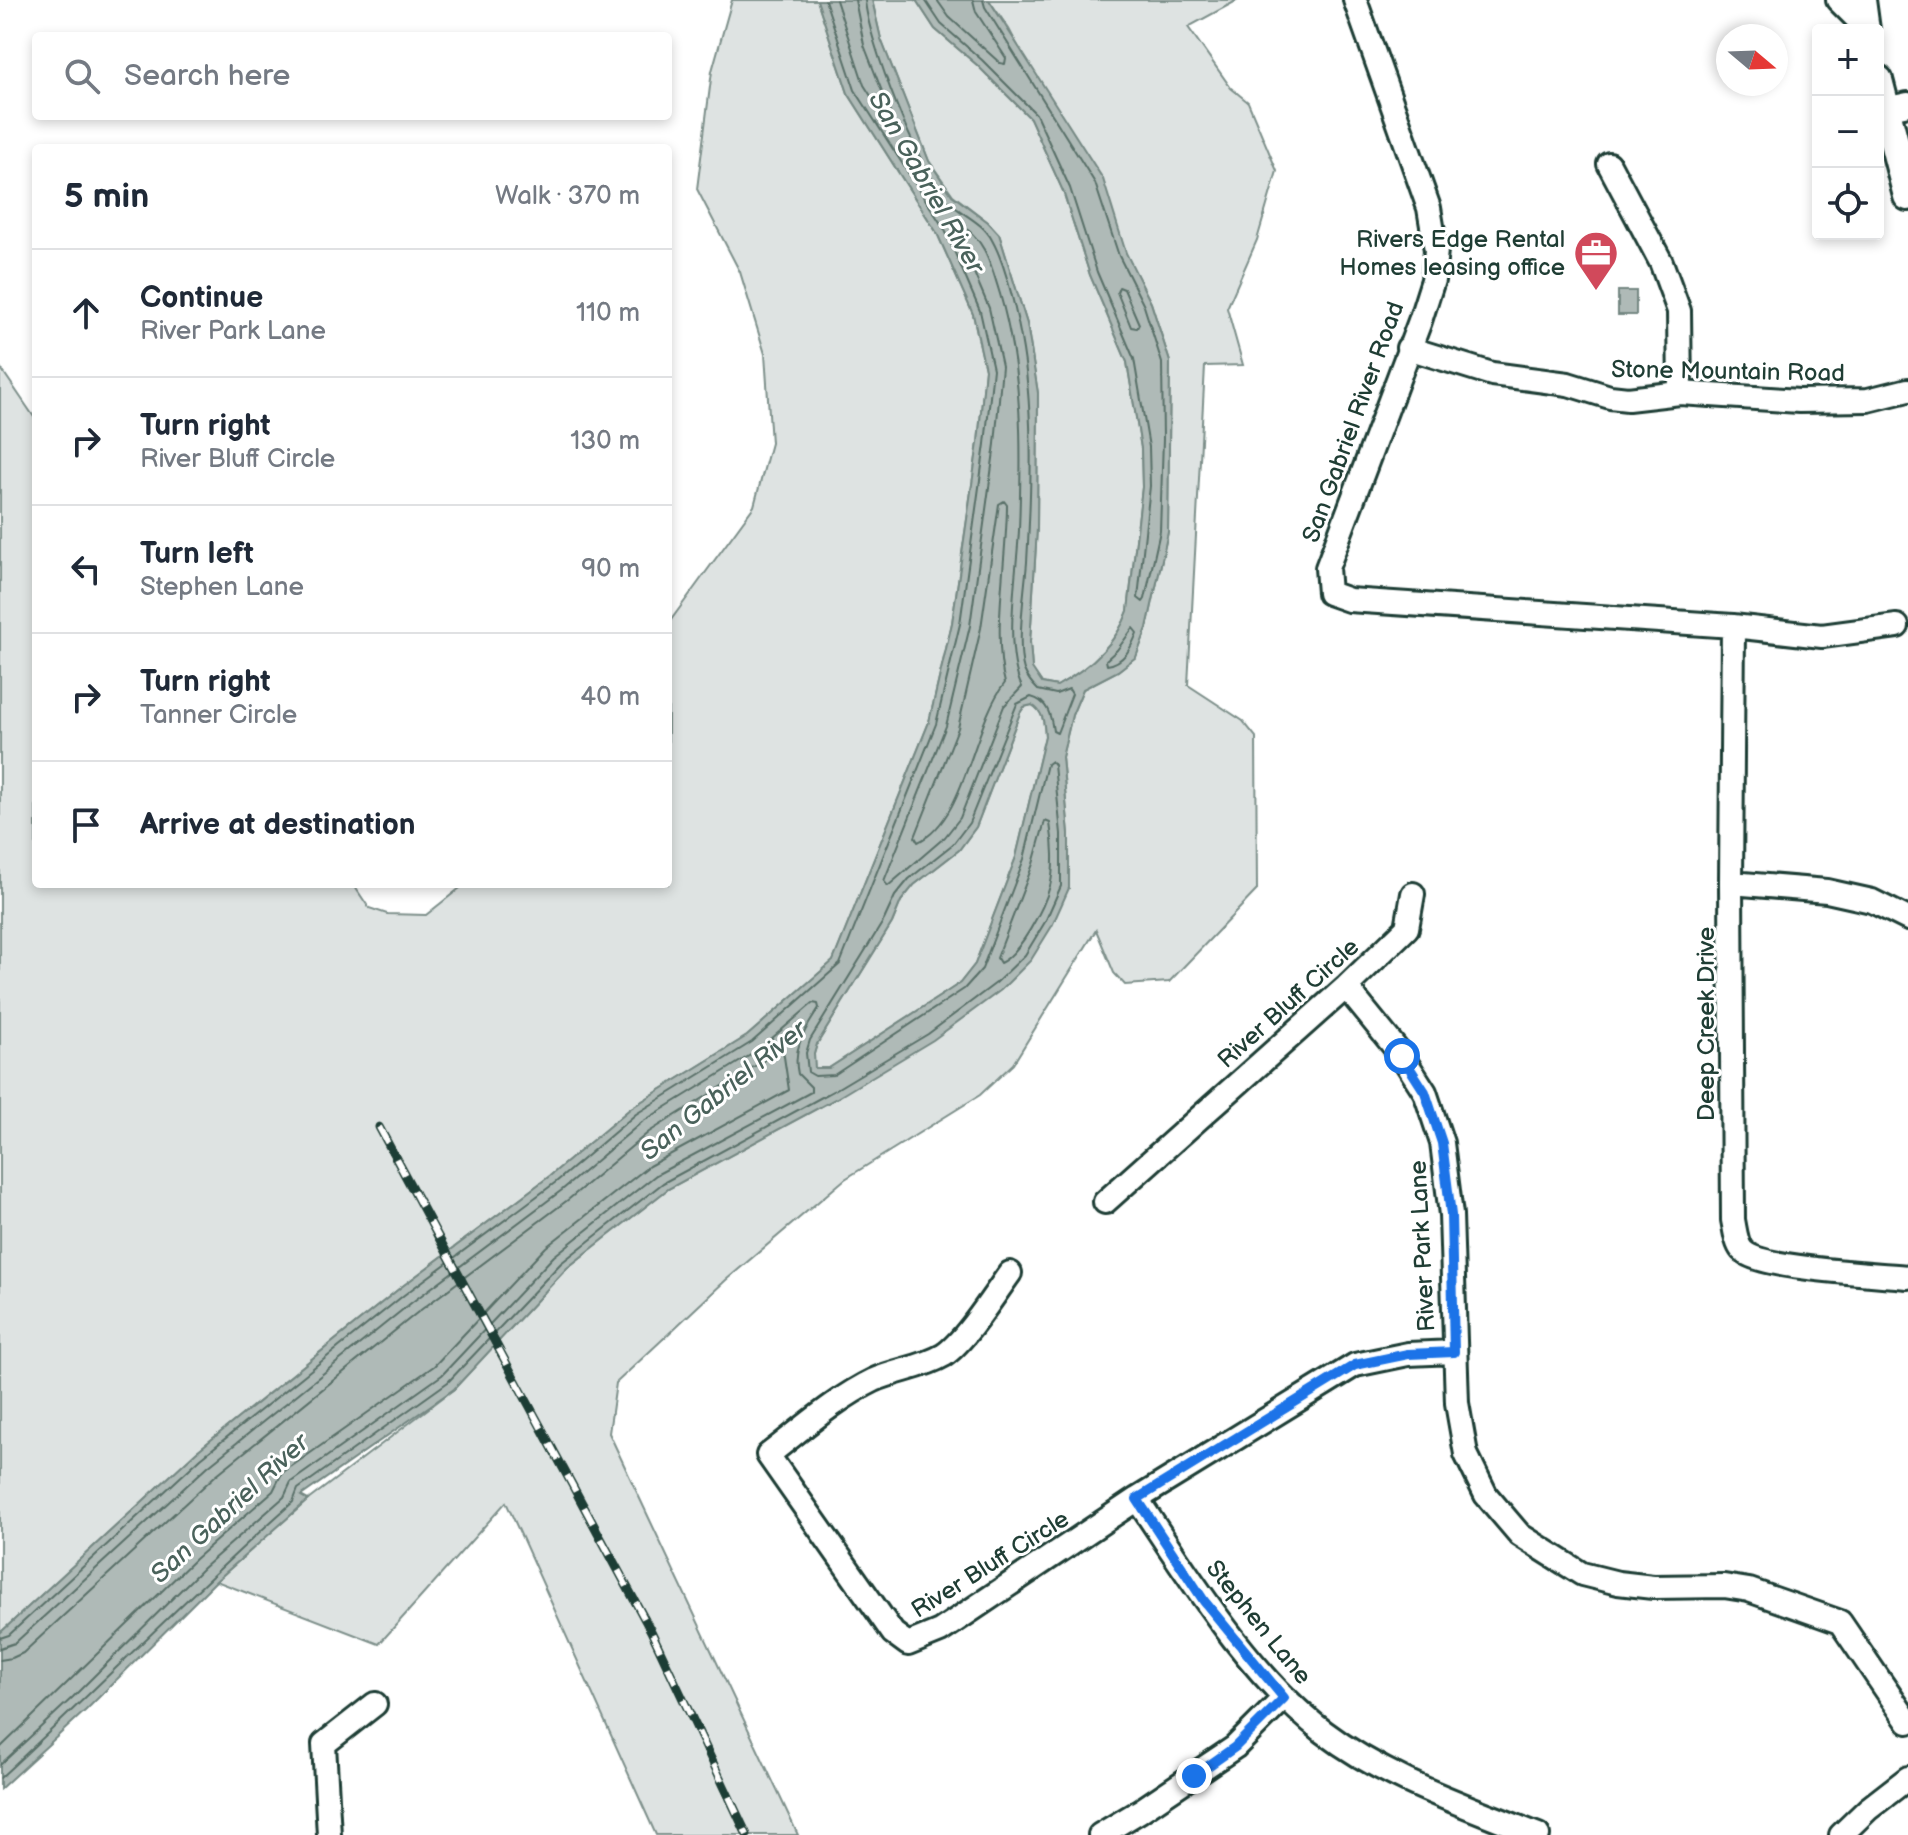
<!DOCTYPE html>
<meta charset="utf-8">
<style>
:root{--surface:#fff;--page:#f6f6f7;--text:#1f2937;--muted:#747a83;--line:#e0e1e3}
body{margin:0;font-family:"Balsamiq Sans",sans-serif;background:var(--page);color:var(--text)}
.controls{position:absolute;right:24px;top:24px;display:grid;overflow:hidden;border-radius:8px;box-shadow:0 4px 12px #0003}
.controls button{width:72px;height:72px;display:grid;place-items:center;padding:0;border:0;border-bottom:2px solid var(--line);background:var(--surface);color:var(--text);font:40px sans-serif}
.compass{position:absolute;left:1716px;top:24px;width:72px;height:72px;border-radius:50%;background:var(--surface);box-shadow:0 4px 12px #0003;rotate:109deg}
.stop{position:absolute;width:24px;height:24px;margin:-18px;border:6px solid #1a73e8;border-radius:50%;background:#fff}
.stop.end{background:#1a73e8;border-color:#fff;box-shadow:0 2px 8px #0008}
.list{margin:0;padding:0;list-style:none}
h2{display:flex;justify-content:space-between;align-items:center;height:104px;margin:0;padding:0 32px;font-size:34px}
h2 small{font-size:26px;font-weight:400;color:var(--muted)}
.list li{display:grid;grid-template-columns:52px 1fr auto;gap:24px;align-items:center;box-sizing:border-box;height:128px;padding:0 32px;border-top:2px solid var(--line)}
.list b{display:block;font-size:30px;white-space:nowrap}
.list p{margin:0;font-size:26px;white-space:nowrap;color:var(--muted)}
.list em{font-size:26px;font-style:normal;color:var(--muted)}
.icon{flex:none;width:44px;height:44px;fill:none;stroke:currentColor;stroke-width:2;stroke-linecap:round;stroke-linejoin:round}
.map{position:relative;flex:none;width:1908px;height:1835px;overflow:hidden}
.search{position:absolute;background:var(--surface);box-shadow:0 4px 12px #0003;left:32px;top:32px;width:640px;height:88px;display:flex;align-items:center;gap:20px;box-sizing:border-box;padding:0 28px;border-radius:8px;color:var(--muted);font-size:30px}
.panel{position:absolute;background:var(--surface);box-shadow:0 4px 12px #0003;left:32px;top:144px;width:640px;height:744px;border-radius:8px}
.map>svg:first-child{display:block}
.green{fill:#dee3e2;stroke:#7e908b;stroke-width:2}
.water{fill:#afbab7;stroke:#758883;stroke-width:2;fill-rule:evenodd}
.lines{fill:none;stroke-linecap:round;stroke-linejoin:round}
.shore{stroke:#596f68;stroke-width:2}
.minor-casing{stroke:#1f3d34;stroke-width:28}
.major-casing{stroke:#1f3d34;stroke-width:34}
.minor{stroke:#fff;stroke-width:22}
.major{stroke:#fff;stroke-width:28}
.rail-casing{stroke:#1f3d34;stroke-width:9}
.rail{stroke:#fff;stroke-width:6;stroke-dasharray:18;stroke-linecap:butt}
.route{stroke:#1a73e8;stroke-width:10}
.labels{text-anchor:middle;stroke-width:6;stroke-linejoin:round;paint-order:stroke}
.poi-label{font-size:24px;fill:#1f3d34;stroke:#fff;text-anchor:end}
.street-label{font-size:24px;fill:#1f3d34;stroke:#fff}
.water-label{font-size:26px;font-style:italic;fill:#4a625b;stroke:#fff}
</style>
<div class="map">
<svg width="1908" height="1835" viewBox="0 0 1908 1835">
<rect width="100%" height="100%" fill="#fff"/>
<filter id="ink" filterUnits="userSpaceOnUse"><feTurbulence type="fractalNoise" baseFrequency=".0125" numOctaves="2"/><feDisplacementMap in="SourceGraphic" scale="16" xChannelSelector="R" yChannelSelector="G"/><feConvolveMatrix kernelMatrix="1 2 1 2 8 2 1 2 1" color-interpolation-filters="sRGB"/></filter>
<g filter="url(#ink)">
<path class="green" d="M732,0H817L848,93L937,233L973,314L985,369L978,443L952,623L929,722L833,961L747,1036L631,1108L551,1175L400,1288L196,1452L0,1633V367L36,420V884H353L369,908L387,914L426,915L465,884H668V624L754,506L771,443L765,354L740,272L697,189L712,71Z
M872,0H916L935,29L977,65L1030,118L1063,191L1090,275L1127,362L1141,448L1142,487L1128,611C1116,645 1088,668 1057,686L1042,683L1032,669L1030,642L1037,528L1038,393L1027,324L999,234L988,222L953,195L929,161L881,39Z
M989,0H1238L1188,27L1231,88L1248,102L1277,171L1257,240L1227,308L1243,365L1205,366L1188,685L1243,721L1256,737L1257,890L1169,982L1125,985L1114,973L1096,930L1013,1064L980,1095L845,1179L726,1280L616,1383L609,1433L798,1835H656L506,1502L379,1644L216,1581L308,1500L454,1389L567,1268L668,1189L837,1098L1069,888V834L1062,757L1072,715L1083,689L1118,671L1136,657L1147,628L1168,532L1170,362L1151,303L1009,29Z
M1032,705C1044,712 1044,724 1045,736L1016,857L975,964L960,983L948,991L829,1068L814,1069V1054L817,1044L892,923L901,901L914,885L959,850L976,827L1020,713L1024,707Z"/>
<path class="water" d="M817,0H872L881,39L929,161L952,195L988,222L999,234L1027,324L1038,393L1037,528L1030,642L1032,668L1042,683L1057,686C1089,668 1116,645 1128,611L1142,487L1141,448L1127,362L1090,275L1063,191L1030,118L977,65L935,29L916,0H989L1103,179L1126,253L1151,303L1170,362L1168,532L1147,628L1136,657L1118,671L1083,689L1072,715L1062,757L1069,834V888L1052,926L1031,960L1001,990L933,1040L837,1098L668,1189L567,1268L454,1389L301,1496L308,1500L216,1581L86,1710L0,1789V1633L196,1452L400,1288L551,1175L631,1108L747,1036L833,961L929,722L952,623L978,443L985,369L973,314L937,233L848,93ZM1032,705C1044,712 1044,724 1045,736L1016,857L975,964L960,983L948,991L829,1068H815L814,1054L817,1044L892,923L901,901L914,885L959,850L976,827L1020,713L1024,707Z
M1618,291H1636V315H1618Z"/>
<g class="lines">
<path class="shore" d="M836,0L864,85L883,115L887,117L890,112L864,45L855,0
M925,0L941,24L982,60L1036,114L1070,188L1097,272L1134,359L1149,447L1150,486L1138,598L1143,602L1145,599L1160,531L1163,439L1162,363L1144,306L1119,256L1095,183L985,7L983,0
M937,0L949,17L1000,63L1005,64L1006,58L976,12L973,0
M959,223C986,240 991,265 1000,294C1023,374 1022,448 1019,530C1017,575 1003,648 1022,687L1004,706L960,818L945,837L888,886L884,881L946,726L970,626L995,444L1002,366L989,308L955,228Z
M1119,287L1124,289L1139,324L1137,328L1131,327L1117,292Z
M1004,501L1007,505C1007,557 992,635 1005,683C972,725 966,820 918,842L915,837L958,728L981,628L999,504Z
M1133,628L1137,633C1131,648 1124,663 1107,665L1106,660L1117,650Z
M1045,821L1050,823C1053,841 1055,868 1050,886C1044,908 1020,954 1000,963L997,958L1033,864Z
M0,1638L9,1635L201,1458L404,1295L556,1182L636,1114L752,1042L840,964L936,724L960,624L985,444L993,369L980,311L945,230L855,90L825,0
M0,1648L15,1643L208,1466L411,1303L562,1190L642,1122L757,1051L813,1003L818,1004L819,1008C805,1030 792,1047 798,1074L811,1087V1092L656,1175L554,1256L442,1375L291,1482L284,1497L203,1568L73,1697L0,1765
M0,1660L12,1658L23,1653L216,1475L418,1312L569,1199L649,1132L763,1061L778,1049L783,1050L789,1090L649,1166L546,1247L434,1366L282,1473L273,1491L195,1559L0,1748
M0,1778C99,1687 192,1591 293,1502L298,1489L448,1382L561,1263L663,1183L833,1091L928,1034L996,983L1025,955L1045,922L1061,886V834L1054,765L1051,761L1047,764L1024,859L982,969L964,989L834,1075L815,1076L808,1072L806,1053L810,1040L884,920L895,896L909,879L953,844L969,823L1017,704L1031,697C1048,701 1051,716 1053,731L1057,733L1072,694L1069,689L1056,694L1038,690C1033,685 1027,677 1024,670C1016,645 1025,589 1027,562C1031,492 1034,419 1023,350C1018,319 1007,267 992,240C982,221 961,215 947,200C918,170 868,41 865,0"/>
<g class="minor-casing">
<path id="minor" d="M1355,0L1429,208L1436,250L1433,280L1420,321L1327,568L1329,593L1349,600L1733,626L1822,636L1897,626
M1838,0L1864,26
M1885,109L1908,104
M1609,164L1661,262L1679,311L1680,393
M1408,348L1492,374L1568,384L1610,397L1628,399L1680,393L1799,401L1868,400L1908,390
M1733,626L1731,883L1733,1220C1735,1229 1736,1243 1742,1250C1758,1269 1878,1274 1908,1277
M1731,883L1827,891L1872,901L1908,919
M1346,987L1402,1056L1425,1092L1442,1143L1451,1215L1457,1403L1466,1454L1486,1495L1520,1535L1582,1574L1618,1583L1653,1587L1724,1586L1749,1590L1840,1622L1908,1722
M1105,1202L1346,987L1407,928L1413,894
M1010,1273C994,1295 965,1341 944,1355C922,1368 896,1370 874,1380C835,1399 802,1429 768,1455L893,1633L908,1644L940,1631L1137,1499L1355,1365L1408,1354L1454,1352
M1137,1499C1190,1578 1248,1674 1324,1732C1387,1780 1465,1805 1538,1835
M329,1835L324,1744L375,1704
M1100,1835L1140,1811L1235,1747L1284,1698
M1841,1835L1868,1809L1908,1778"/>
</g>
<g class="major-casing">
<path id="major" d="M1861,0L1865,30
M1878,80L1908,196"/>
</g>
<use href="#minor" class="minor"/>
<use href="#major" class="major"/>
<g class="rail-casing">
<path id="rail" d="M379,1127L651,1631L747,1835"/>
</g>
<use href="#rail" class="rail"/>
</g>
</g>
<g class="lines" filter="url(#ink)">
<path class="route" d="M1194,1776L1235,1747L1284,1698L1204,1601L1137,1499L1355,1365L1408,1354L1454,1352L1451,1215L1442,1143L1425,1092L1402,1056"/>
</g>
<defs>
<g id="office-pin" transform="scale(2.3)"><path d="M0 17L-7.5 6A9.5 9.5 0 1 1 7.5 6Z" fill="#d1495b" stroke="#fff"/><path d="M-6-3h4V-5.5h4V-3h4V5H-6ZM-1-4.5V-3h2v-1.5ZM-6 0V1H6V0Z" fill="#fff"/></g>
</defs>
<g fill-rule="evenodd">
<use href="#office-pin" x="1596" y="253"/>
</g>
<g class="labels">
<g class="poi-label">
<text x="1565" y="247">Rivers Edge Rental<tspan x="1565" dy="28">Homes leasing office</tspan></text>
</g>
<g class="street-label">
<text transform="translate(1728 371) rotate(1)" y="8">Stone Mountain Road</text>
<text transform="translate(1353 422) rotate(-70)" y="8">San Gabriel River Road</text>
<text transform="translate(1288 1003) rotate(-42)" y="8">River Bluff Circle</text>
<text transform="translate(1706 1024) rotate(-90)" y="8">Deep Creek Drive</text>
<text transform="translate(1422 1246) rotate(-93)" y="8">River Park Lane</text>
<text transform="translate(990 1564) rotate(-32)" y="8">River Bluff Circle</text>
<text transform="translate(1259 1622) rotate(51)" y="8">Stephen Lane</text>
</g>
<g class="water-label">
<text transform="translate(927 182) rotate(60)" y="9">San Gabriel River</text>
<text transform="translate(723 1090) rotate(-39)" y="9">San Gabriel River</text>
<text transform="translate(229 1508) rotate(-43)" y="9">San Gabriel River</text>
</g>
</g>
</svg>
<div class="controls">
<button>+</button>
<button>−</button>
<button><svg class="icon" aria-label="locate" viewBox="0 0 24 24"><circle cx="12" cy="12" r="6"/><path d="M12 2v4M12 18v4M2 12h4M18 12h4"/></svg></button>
</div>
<svg class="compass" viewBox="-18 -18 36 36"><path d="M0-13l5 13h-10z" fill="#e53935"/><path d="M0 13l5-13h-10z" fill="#747a83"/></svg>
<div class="stop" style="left:1402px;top:1056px"></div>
<div class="stop end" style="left:1194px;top:1776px"></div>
<div class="search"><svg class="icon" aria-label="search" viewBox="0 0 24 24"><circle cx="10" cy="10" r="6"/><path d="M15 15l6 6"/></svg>Search here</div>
<section class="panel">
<h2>5 min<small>Walk · 370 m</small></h2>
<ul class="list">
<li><svg class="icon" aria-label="ahead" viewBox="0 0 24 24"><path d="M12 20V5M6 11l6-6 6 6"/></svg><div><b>Continue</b><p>River Park Lane</p></div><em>110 m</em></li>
<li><svg class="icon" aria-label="right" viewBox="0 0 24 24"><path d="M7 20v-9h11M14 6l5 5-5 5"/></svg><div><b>Turn right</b><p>River Bluff Circle</p></div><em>130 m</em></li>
<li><svg class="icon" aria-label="left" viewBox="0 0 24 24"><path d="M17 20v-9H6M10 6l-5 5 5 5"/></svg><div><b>Turn left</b><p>Stephen Lane</p></div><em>90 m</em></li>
<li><svg class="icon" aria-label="right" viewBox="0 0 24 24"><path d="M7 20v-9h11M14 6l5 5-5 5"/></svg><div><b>Turn right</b><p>Tanner Circle</p></div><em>40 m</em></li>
<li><svg class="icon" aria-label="arrive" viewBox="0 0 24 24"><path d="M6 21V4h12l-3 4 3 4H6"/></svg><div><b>Arrive at destination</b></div></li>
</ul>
</section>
</div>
